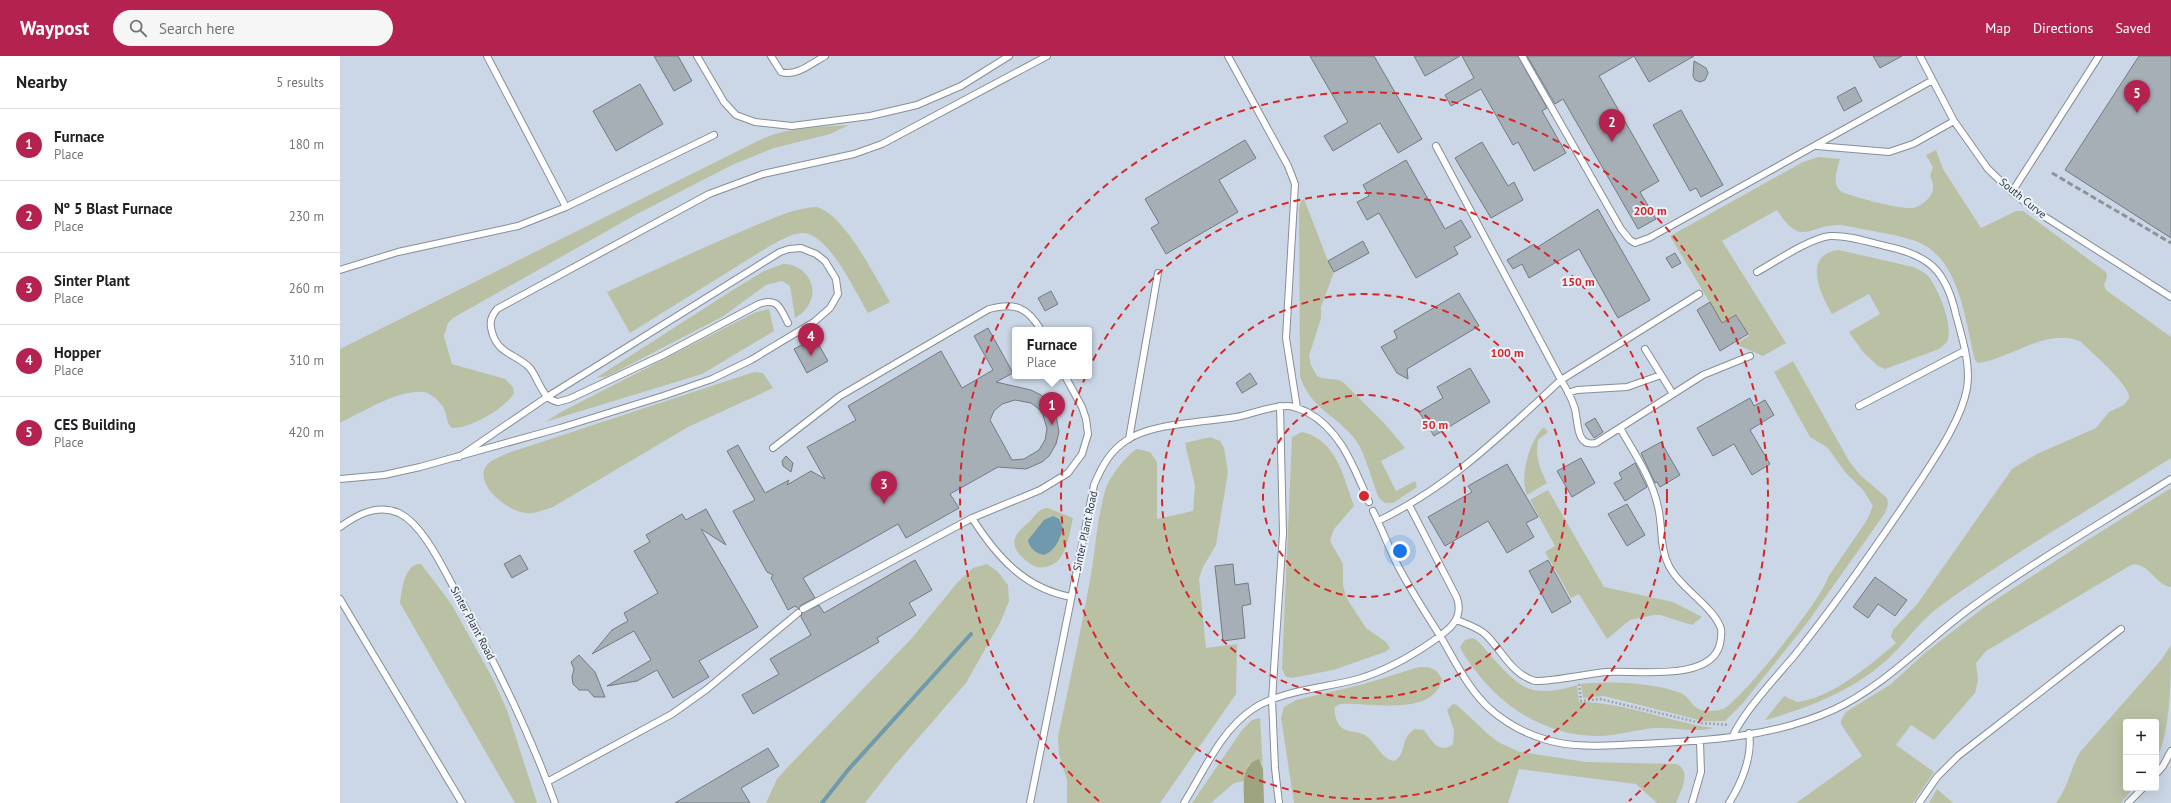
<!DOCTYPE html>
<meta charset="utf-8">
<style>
:root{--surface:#fff;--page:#f6f6f6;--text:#202124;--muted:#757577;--line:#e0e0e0;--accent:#b4234f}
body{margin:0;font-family:"PT Sans",sans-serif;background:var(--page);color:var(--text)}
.controls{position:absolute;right:12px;bottom:12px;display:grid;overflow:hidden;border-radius:4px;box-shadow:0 4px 16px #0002}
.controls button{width:36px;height:36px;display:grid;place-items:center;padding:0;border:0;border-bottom:1px solid var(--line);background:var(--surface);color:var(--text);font:20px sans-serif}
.you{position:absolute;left:1060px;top:495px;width:14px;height:14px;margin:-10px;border:3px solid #fff;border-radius:50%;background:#1a73e8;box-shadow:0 0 0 6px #1a73e833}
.badge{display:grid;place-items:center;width:26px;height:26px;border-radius:50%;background:var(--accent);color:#fff;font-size:13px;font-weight:700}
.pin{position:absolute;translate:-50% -33px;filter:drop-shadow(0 1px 2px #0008)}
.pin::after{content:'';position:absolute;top:21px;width:14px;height:12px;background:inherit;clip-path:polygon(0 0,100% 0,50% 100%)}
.popup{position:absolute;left:672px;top:271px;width:80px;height:52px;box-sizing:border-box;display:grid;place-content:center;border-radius:4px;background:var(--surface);filter:drop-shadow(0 1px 3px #0005);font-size:13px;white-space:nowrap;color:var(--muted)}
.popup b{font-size:15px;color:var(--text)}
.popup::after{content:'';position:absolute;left:50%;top:100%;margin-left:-8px;border:8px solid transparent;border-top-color:var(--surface)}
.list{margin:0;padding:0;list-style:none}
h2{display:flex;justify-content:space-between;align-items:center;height:52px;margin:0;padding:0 16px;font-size:17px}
h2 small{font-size:13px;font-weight:400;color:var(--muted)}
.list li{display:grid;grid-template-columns:26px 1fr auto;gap:12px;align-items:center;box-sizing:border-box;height:72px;padding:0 16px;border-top:1px solid var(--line)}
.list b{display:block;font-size:15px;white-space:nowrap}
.list p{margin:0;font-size:13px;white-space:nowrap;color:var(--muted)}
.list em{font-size:13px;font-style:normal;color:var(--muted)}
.icon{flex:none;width:22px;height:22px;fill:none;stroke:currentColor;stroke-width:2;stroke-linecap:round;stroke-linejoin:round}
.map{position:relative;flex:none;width:1831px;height:747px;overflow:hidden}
header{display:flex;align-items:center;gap:24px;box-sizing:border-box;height:56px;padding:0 20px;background:var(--accent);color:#fff}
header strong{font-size:19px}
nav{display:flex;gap:22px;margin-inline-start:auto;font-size:14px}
.search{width:280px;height:36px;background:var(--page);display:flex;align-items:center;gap:10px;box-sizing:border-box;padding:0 14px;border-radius:22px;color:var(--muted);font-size:15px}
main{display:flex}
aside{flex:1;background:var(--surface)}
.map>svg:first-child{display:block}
.built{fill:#cbd7e6;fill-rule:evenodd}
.green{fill:#bac0a4}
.forest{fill:#9da47f}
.water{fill:#6f99ac}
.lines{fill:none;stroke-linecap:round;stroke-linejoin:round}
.stream{stroke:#6f99ac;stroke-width:4}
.building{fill:#a6aeb6;stroke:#737a82;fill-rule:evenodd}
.service-casing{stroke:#878e96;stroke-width:8}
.path{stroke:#a0a6ad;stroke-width:2.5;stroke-dasharray:2 2;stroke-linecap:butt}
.service{stroke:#fff;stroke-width:6}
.rail{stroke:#8e9399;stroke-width:3;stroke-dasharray:6 3;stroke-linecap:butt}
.ring{fill:none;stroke:#d62828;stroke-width:2;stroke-dasharray:7 5}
.labels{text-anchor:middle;stroke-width:4;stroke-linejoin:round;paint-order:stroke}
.street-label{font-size:11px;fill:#323538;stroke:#eaf2fb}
.centre{fill:#d62828;stroke:#eaf2fb;stroke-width:2}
.ring-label{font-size:12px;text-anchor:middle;font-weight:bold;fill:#d62828;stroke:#eaf2fb;stroke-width:4;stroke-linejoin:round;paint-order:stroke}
</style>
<header>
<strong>Waypost</strong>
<div class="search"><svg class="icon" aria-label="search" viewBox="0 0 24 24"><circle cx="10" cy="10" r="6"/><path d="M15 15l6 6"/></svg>Search here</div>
<nav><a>Map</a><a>Directions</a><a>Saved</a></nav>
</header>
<main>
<aside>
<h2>Nearby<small>5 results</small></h2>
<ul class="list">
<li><span class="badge">1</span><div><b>Furnace</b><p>Place</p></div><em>180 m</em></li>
<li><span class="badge">2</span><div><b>Nº 5 Blast Furnace</b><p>Place</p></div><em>230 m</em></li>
<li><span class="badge">3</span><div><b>Sinter Plant</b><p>Place</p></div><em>260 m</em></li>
<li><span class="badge">4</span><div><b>Hopper</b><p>Place</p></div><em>310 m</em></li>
<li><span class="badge">5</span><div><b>CES Building</b><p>Place</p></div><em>420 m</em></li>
</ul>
</aside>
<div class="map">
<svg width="1831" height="747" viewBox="0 0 1831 747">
<rect width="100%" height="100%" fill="#dde4ed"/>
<path class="built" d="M0,0H1831V747H0ZM675,274H749V320H675ZM1786,666H1816V732H1786Z"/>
<path class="green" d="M509,69L490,78L434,92L392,109L297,158L113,262L108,267L104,280L112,308L165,323L173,331L174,337C166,352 130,373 112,372C105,367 108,355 101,348C97,343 90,337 83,336C57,334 23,356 0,367V293L424,82C451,71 481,71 509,69Z
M1596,94L1603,113L1641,172L1676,155H1683L1766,216L1767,221L1764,229L1766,234L1831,281V402C1754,451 1673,497 1599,551C1581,564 1570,581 1555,596C1520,632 1472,651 1425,664L1444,640L1457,646C1492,642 1530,609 1556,587L1551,581L1553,574L1578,547L1672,413L1697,398L1756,372L1769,356L1784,349L1789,342C1790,329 1752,297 1741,286C1708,270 1671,303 1638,307L1635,304C1625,265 1620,203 1578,186C1558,178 1524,174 1502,169C1468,168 1462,193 1437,154L1382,185L1446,287L1423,300L1395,288L1409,280L1397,259L1382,267L1330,180L1463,106L1478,101L1500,103C1497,114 1492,126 1500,135C1513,141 1558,153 1572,152C1581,151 1593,141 1593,132C1594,128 1591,123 1590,120L1593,111L1586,99Z
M964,143L988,205L994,216L981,251V262L969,300L971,309L977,320C986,325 995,321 1003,326L1045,368L1065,392L1041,405L1056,435L1075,425L1077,431L1053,447H1045L1039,442C1032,426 1025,395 1014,382C994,357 972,354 960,321L959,153L961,145Z
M477,151C505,159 535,221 550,246L528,257C516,237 488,176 462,177C450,178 439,185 428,191L290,277L267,236C314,214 360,193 407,173C429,164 453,152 477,151Z
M1499,194L1573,211C1579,214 1585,216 1589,221C1599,235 1614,270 1607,286L1599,293L1545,313L1538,310L1523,296L1509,276L1540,258L1529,238L1492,258C1480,238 1462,198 1499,194Z
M443,208C462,207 479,227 470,246C467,253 462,258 455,262L450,230L442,225L426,229L382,261L268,320L256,322L391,235L424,215Z
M429,253L434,275L362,318L205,366L221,356L416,256Z
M1453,305L1509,405L1520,419L1547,442L1548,448L1545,457L1467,567L1403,647L1385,665H1363L1264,640L1243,642L1241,628C1273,625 1307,626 1338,636C1352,640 1350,654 1367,655C1373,655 1380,655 1385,652C1405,639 1483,542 1488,521L1527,464L1533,450L1523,434L1505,416L1488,392L1470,381L1434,316Z
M414,316L423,317L433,332L348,371L213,451C204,454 195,458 186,457C170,456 136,431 145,412C149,404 160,401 168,397Z
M1204,371L1208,376L1198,384C1195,400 1200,413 1207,427L1187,439C1179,421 1190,383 1204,371Z
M962,376C997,384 1003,420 1014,450L994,473L990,485L1003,508V529L1006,541L1026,572L1046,586L1050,592L1045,596L993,614L952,622L946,621L942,613L952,381Z
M870,381L880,385L884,392L888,416L876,489L863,511L859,523L866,592L897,588L896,638L820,747H727V724L719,698L718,681C728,633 739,584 748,535C755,502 756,467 765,435C768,423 786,399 797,393L810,396L817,406V463L853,455L855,430L845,387Z
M1831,432V531C1815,529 1808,505 1791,509L1646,595L1636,607L1638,624L1635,637L1594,684L1571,669L1556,689L1594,716L1573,747H1456L1522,700L1501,668V664L1506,656L1551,628L1586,596L1643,552L1746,485Z
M1208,434L1264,531L1333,546L1362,561L1352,569L1320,559H1314L1290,564L1267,583L1239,538L1231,542L1205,496L1215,490L1190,444Z
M708,452L733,462C728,483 726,515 696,511C686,506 669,493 676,480C679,474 686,469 691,464C696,458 700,452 708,452Z
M81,508L112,549L154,625L167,654L197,747H175L60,547C62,535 64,507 81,508Z
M647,508L658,516L668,529L669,545L661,565L626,627L554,710L525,747H426L437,723L445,714L572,582L617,527L633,512Z
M1133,582C1141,586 1146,595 1152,601C1182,635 1193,642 1237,629L1239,646C1285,646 1329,666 1374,672C1356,677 1335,671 1317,672C1295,673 1275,681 1253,680C1205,678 1163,652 1135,614C1130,607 1124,600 1120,591L1125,584Z
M1831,589C1831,619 1831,677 1816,704V666H1786V732H1793L1781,747H1716C1729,730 1730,713 1740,696L1822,603Z
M1079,611C1091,611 1096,612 1102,623C1094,662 1027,646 1000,648L995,651C994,658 996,666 1001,671C1008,677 1018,675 1025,679C1036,686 1041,703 1054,705C1068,697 1059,682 1075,673L1084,674C1091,684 1099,699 1113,688L1114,674L1107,654L1113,648L1117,649L1149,679L1160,687L1180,696L1246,706L1337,708C1352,716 1341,734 1336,747H1317L1296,728L1179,713L1168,747H954L941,662L944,651L956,644L1024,628Z
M920,662L923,713L922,706L908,709L904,725L894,727L871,747H852L902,674L912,664Z
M1597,733L1613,747H1589Z"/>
<path class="forest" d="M919,703L923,713L924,747H904C904,731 900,709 919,703Z"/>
<path class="water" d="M713,460L719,463L723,472C720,483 715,496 703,499C696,497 689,492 688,484L704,464Z"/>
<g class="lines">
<path class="stream" d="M482,747L508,714L631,578"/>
</g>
<path class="building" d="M314,0H338L352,25L334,35Z
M970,0H1034L1082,83L1058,97L1040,67L993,95L984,80L1008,66Z
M1074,0H1120L1085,20Z
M1122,0H1178L1207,52L1202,55L1226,97L1194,115L1178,86L1173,89L1141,33L1111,50L1105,39L1134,22Z
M1187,0H1354L1309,26L1294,0L1259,20L1319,125L1300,136L1316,163L1298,173L1223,43L1215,48Z
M1533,0H1562L1540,12Z
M1799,0H1831V182L1725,114Z
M1354,5L1366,12L1368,17L1365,24L1360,26L1355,24L1353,20Z
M300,28L323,68L276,95L253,55Z
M1515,31L1522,45L1504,55L1497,41Z
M1341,54L1383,129L1361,141L1356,132L1350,135L1313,69Z
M905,84L916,102L879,124L898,156L826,198L811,172L819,167L805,143Z
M1142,86L1168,130L1174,126L1183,144L1151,162L1115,102Z
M1066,104L1105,173L1121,164L1131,181L1114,191L1118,198L1076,222L1039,157L1027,164L1017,146L1029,140L1023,129Z
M1258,153L1310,244L1278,262L1239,193L1189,222L1182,208L1173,213L1167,204L1194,188L1196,192Z
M1023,185L1029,197L994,216L988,205Z
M1335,197L1341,207L1332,212L1326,202Z
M711,235L718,248L705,255L698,242Z
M1119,237L1139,270L1067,313L1068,323L1057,317L1041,291L1057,282L1054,275Z
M1370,246L1382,267L1396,259L1408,278L1380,295L1357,254Z
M648,272L673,317L656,326L691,334L701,339L715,354L719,376L716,388L709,400L702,406L686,413L658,411L610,438L619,452L566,482L558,468L463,522L475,542L461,549L459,553L455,550L448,554L431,522L433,519L427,516L393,455L415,444L387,395L398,389L425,437L449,424L447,429L471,415L485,423L467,391L516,364L508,350L601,295L622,332L653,314L634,280ZM675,344L691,347L699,353L703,359L707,373L705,384L699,394L684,403L672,404L650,364L654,355L662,348Z
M475,282L488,305L467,317L454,293Z
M1130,312L1150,346L1094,380L1079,356L1103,342L1097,331Z
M910,317L917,328L902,337L896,327Z
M1410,342L1414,350L1425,344L1434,359L1410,374L1430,408L1412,419L1394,388L1373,400L1357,372Z
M1255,362L1263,376L1254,382L1245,368Z
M1321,386L1340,419L1320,431L1317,426L1315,427L1301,397Z
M446,400L453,407L451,416L443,410L442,405Z
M1241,402L1255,427L1232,441L1217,415Z
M1295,407L1307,431L1285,445L1274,427L1282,423L1279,417Z
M1167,408L1198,461L1186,467L1194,481L1167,497L1148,465L1105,490L1088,461L1132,436L1128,430Z
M1287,448L1305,479L1287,490L1268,458Z
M366,453L386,489L361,473L418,571L359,605L369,621L333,642L317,614L297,625L267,630L311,604L294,575L252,598L272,574L288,565L284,557L318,537L294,495L310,486L306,479L342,458L346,464Z
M180,499L188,513L172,522L164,508Z
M575,504L592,534L569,547L576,559L537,582L539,586L413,658L402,639L439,618L430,603L471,579L461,561L462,557L479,549L484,557Z
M1208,504L1231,546L1212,557L1189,515Z
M893,508L895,529L908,527L911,548L902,550L905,582L883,585L875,510Z
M1535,521L1567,544L1555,560L1538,548L1528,562L1513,551Z
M239,599L255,616L265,641H254L248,634H239L233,628L232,621L234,613L231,606Z
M428,692L439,710L401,732L410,747H335Z"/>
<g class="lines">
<g class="service-casing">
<path id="service" d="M147,0L226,151L374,79
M357,0L384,46L396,59L415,66L452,70L530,60L577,49L621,30L669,0
M431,0L441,16C456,21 472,7 485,0
M888,0L948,110L955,128L946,282L957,352
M1182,0L1281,173L1290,184L1295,187L1309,182L1591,25
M1580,0L1614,65L1648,113L1672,136L1702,159L1831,241
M1477,90L1549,96L1573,88L1614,65
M1672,136L1759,0
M0,214L58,196L178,170L226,151
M1359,238L1221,324C1226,332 1231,341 1234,350C1239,362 1234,392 1256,387L1363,319L1410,300
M448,267C440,252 438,241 419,248L323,299L229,343L218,346C201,343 199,322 189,311C174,297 158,298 152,276C149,266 151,261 157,253L369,138L423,118L514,98L542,88L707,0
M1305,293L1333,338
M1228,337L1237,334L1287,331L1321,319
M1519,350L1624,295
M789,383L818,217
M433,392L500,340L649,253C675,246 687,251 701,274
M0,423L44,419L80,411L220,372L323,340L372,323L411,304L474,266L490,252L498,238L496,223L485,205L476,198L461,192L449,193L440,196L207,341L119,401
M1033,455C1042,473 1049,492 1058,510C1071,535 1087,559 1102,583C1116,607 1129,634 1150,653C1166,667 1186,678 1207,684C1237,693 1270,689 1301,688C1365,685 1434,681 1493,654C1545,630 1583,587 1629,553C1693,506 1763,466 1831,423
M632,462C657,501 684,532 731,541
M1038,465C1111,430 1162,378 1221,324L1096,90
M0,471C18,458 37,448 59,457C83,469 102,510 114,532C153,602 188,672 215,747
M0,543L122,747
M463,553L632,462L700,434L728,417L742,398L748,378L746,363L742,351L725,320
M1117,564C1126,568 1137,571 1145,578C1162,594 1171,618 1195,625C1219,625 1243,618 1267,616C1297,614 1371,626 1380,588C1381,583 1382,578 1381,573C1375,552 1340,532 1329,510C1319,491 1323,471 1318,451C1312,422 1294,397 1280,372
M1393,680C1402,658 1437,620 1454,600C1499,544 1540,485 1580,425C1597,399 1622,362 1627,332C1631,308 1622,282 1616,259C1606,214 1589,199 1545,190C1528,186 1508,179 1490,180C1470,182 1435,206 1417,216
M1816,718L1823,710L1831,695
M207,726L332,658L367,633L458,557
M690,747L754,429C762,410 770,395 787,384C812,367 866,366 896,361C912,358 930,350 947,350C954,350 960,353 967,356C1001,374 1014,412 1029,446
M844,747C864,715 881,674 913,653C941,634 986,632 1018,623C1045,615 1070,601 1093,585C1109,574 1124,563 1117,542L1069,449
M939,747L935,712L932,644L943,477L940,350
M1352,747L1361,716L1360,685
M1389,747C1401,728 1413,700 1409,677
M1579,747L1597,721L1618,700L1781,573
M1788,747L1803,732"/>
</g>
<path class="path" d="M1239,628L1241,645L1260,643L1361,667L1389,669"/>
<use href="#service" class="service"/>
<path class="rail" d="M1712,117L1831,187"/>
</g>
<g class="ring">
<circle cx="1024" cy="440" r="101"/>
<circle cx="1024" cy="440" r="202"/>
<circle cx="1024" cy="440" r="303"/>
<path d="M759 745A404 404 0 1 1 1289 745"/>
</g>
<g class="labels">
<g class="street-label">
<text transform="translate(1683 142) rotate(39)" y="4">South Curve</text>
<text transform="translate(745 475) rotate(-78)" y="4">Sinter Plant Road</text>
<text transform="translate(133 567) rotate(62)" y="4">Sinter Plant Road</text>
</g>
</g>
<circle cx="1024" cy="440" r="6" class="centre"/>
<g class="ring-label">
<text x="1310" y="159">200 m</text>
<text x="1238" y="230">150 m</text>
<text x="1167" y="301">100 m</text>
<text x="1095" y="373">50 m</text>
</g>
</svg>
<div class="controls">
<button>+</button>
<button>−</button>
</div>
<div class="you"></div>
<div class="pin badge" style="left:712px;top:369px">1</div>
<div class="popup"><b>Furnace</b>Place</div>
<div class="pin badge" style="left:1272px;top:86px">2</div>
<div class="pin badge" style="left:544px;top:448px">3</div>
<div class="pin badge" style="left:471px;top:300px">4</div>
<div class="pin badge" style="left:1797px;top:57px">5</div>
</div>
</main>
